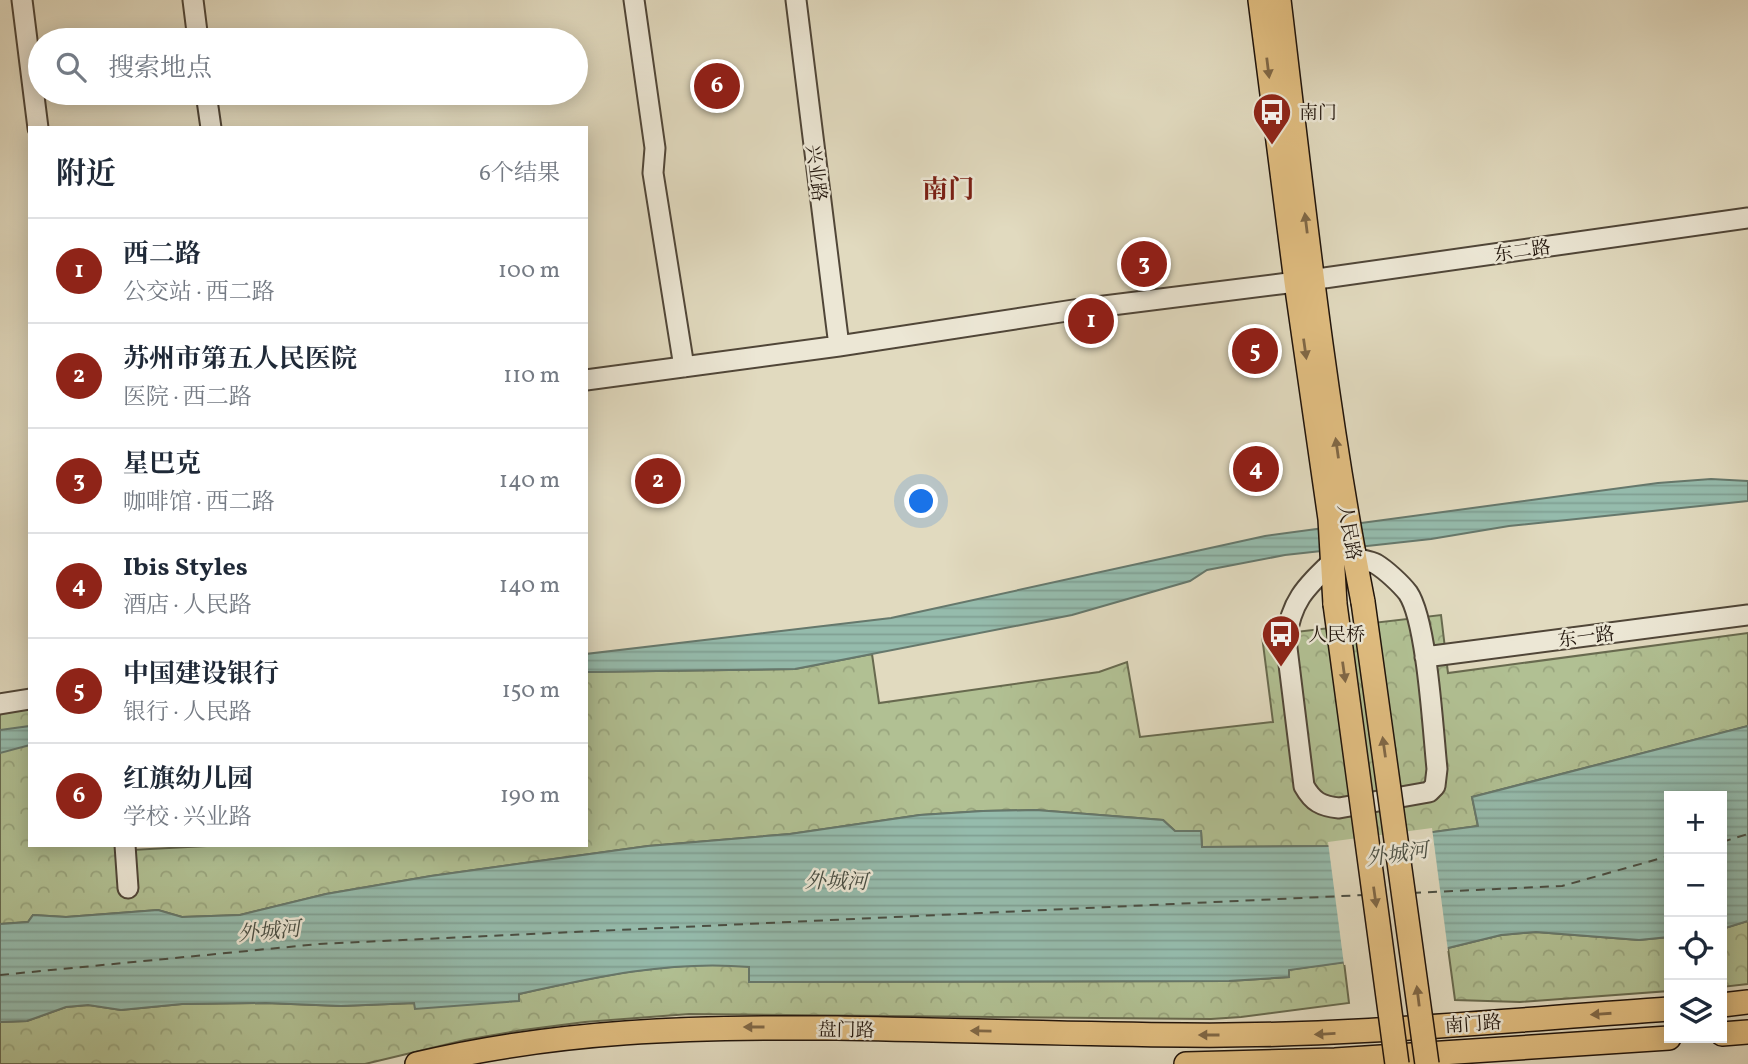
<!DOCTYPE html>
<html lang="zh">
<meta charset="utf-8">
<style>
:root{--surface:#fff;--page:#f2f2f3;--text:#1f2937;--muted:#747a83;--line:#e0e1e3;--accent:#8f2418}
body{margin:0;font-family:Vollkorn,"Noto Serif SC",serif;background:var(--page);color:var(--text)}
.controls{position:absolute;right:21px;bottom:21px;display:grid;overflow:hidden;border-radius:0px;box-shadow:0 4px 18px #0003}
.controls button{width:63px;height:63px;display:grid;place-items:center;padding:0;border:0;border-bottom:2px solid var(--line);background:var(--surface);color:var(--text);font:35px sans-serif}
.you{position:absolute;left:922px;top:502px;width:24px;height:24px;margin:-18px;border:5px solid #fff;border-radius:50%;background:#1a73e8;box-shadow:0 0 0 10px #1a73e833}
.badge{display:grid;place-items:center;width:46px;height:46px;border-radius:50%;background:var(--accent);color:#fff;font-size:23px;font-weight:700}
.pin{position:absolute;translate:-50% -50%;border:4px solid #fff;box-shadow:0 2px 7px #0006}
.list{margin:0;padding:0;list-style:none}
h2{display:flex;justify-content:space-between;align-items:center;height:91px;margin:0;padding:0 28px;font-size:30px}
h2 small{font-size:23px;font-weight:400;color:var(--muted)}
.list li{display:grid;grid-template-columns:46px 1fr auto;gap:21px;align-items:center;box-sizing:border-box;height:105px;padding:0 28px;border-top:2px solid var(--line)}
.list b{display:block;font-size:26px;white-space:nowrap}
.list p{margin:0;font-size:23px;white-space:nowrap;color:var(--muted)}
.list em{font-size:23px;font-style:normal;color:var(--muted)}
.icon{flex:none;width:38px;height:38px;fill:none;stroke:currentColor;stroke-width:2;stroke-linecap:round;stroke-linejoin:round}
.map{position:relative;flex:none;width:1748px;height:1064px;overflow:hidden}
.search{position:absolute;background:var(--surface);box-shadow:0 4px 18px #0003;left:28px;top:28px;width:560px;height:77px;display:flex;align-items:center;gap:18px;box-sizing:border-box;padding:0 24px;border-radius:38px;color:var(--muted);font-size:26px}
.panel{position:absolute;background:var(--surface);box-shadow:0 4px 18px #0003;left:28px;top:126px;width:560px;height:721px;border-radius:0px}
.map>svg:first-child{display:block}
.forest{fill:url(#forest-crowns);stroke:#686a4f;stroke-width:2}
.water{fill:url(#water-rules);stroke:#66786c;stroke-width:2}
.pier{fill:#e1dabf}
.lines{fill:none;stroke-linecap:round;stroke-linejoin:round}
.ferry{stroke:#494e43;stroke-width:2;stroke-dasharray:9 7;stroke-linecap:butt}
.minor-casing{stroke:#504638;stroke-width:23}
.major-casing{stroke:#20140b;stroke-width:26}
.minor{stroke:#ece7d5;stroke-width:19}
.major{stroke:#e0bd80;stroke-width:23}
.major-bridge-casing{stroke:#20140b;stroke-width:26;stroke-linecap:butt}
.major-bridge{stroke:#e0bd80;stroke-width:23}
.oneway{fill:#806846}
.labels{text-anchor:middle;stroke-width:5;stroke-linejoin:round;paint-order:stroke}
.poi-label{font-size:19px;fill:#20140b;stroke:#ece7d5;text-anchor:start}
.street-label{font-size:19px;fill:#20140b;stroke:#ece7d5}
.water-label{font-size:21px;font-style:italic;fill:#494e43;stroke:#ece7d5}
.district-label{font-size:26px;font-weight:bold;fill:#7a1f14;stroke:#ece7d5}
</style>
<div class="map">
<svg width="1748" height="1064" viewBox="0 0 1748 1064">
<defs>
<pattern id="forest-crowns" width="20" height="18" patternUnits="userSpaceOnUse" patternTransform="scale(1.75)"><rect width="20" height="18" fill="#b1c093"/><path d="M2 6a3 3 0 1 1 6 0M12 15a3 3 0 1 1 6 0" fill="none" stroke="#98a47d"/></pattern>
<pattern id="water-rules" width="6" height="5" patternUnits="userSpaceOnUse" patternTransform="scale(1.75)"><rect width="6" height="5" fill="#95bbac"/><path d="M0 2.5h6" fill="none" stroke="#80a093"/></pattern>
</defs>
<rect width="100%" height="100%" fill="#e1dabf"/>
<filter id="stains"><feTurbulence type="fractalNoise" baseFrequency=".00286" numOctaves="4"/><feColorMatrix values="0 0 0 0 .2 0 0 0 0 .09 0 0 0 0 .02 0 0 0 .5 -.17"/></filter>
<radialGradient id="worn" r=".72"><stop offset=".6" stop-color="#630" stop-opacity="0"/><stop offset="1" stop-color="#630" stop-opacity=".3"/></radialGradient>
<path class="forest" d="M1441,615L1448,673L1748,633V726L1472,797L1478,826L1330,846L1202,847L1201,831H1175L1163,820L1036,810L983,811L920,815L790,834L648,846L431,876L326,894L240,915L182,917L158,910L66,917L33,915L28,922L0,924V705L30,701V845H118L131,850L226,845H586V672L795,669L872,654L879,703L1099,672L1127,662L1140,737L1273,722L1262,636Z
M1748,921V984L1722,987V929Z
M1536,932L1639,940L1669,937V991L1520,1002L1455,1000L1448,948L1501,935Z
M1344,962L1349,1003L1241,1017L1211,1019L689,1014L585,1022L523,1030L465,1040L365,1064H0V1022L27,1021L66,1007L89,1005L121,1010L182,1004L266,1003L341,1006L415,1003V1008L519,1000V994C595,977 671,960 749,966V982L1229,981L1289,977L1288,970Z"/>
<path class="water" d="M1711,479L1748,481V501L1509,526L1431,539L1285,555L1207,570L1190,581L1072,615L795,669L586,672V654L891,618L1265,536L1658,483Z
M30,726V745L0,753V730Z
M1748,726V921L1722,929V796H1669V937L1639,940L1536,932L1501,935L1448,948L1289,970V977L1229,981L749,982V967C671,960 595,977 519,994V1001L415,1009L414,1003L341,1006L266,1003L182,1004L121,1010L88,1005L66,1007L27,1021L0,1022V924L28,922L33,915L66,917L158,910L182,917L240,915L326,894L431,876L648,846L790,834L920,815L983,811L1036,810L1163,820L1175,831H1201L1202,847L1330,846L1478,826L1472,797Z"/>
<path class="pier" d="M1432,828L1448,951L1344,965L1328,842Z"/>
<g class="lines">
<path class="ferry" d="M1722,842L1748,834
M1412,893L1562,886L1669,856
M0,975L319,944L1365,895"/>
<g class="minor-casing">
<path id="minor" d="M22,0L38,128
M193,0L198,40
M634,0L655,148L653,173L684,367
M796,0L839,346
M206,93L211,128
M586,380L839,346L1080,309L1296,282L1748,218
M1333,561C1305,588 1291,601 1286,640L1304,786C1313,802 1321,806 1339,808L1429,792L1435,786L1437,769C1433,731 1427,621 1408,593C1401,584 1386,570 1376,564C1370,561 1361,560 1355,558
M1425,657L1748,615
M0,704L30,699
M125,845L128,888"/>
</g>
<g class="major-casing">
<path id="major" d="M1260,0L1296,282L1330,519L1335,604
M1279,0C1303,201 1324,403 1363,602
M1722,1005L1748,1002
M1722,1034L1748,1032
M417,1064C560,1030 691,1027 837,1028C953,1030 1068,1034 1184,1035C1346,1037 1508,1020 1669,1009
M1186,1064L1335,1060L1669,1038"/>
</g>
<use href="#minor" class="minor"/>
<use href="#major" class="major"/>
<g class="major-bridge-casing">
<path id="major-bridge" d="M1363,602L1427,1064
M1335,604L1397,1064"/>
</g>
<use href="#major-bridge" class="major-bridge"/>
</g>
<defs><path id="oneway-solid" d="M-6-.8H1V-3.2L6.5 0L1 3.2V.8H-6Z" transform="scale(1.75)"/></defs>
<g class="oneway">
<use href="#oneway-solid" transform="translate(1268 68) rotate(83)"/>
<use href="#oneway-solid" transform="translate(1306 223) rotate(-97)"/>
<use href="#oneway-solid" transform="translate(1305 349) rotate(82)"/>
<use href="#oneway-solid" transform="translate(1337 448) rotate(-98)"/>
<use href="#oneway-solid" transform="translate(1344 672) rotate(82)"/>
<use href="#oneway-solid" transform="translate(1384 747) rotate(-98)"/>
<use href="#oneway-solid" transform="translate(1375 897) rotate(82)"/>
<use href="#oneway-solid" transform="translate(1418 996) rotate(-97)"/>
<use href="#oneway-solid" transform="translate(1601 1014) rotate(176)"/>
<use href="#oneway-solid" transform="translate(754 1027) rotate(-180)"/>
<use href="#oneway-solid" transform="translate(981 1031) rotate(-179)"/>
<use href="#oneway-solid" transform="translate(1325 1034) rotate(177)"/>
<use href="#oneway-solid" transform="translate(1209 1035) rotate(-180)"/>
</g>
<defs>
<g id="bus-pin" transform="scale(2.0125)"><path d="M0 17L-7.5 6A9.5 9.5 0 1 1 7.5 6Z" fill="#8f2418" stroke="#ece7d5"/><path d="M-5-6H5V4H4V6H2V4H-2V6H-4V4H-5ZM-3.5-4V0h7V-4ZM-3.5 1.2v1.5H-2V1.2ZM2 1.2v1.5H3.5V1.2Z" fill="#fff"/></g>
</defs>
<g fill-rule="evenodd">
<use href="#bus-pin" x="1272" y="112"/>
<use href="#bus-pin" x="1281" y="634"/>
</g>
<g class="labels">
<g class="poi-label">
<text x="1299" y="119">南门</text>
<text x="1308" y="641">人民桥</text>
</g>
<g class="street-label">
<text transform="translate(817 173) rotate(83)" y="7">兴业路</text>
<text transform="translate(1522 250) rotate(-8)" y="7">东二路</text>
<text transform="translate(1350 532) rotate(80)" y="7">人民路</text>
<text transform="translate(1586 636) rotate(-7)" y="7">东一路</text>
<text transform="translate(1473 1023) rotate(-4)" y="7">南门路</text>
<text transform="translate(846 1029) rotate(1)" y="7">盘门路</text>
</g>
<g class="water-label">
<text transform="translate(1397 854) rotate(-8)" y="7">外城河</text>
<text transform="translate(836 881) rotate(1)" y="7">外城河</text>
<text transform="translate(269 931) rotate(-5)" y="7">外城河</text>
</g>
<g class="district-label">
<text x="948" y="198">南门</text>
</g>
</g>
<rect width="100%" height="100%" filter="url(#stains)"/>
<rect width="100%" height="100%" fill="url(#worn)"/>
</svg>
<div class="controls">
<button>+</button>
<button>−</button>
<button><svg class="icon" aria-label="locate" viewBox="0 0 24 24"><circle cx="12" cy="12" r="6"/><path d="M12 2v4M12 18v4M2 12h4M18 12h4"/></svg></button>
<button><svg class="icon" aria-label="layers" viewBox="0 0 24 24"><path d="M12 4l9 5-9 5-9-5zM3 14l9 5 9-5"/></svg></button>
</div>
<div class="you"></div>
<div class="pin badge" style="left:1091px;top:321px">1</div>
<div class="pin badge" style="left:658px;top:481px">2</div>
<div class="pin badge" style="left:1144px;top:264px">3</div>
<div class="pin badge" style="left:1256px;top:469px">4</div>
<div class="pin badge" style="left:1255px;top:351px">5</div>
<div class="pin badge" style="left:717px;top:86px">6</div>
<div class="search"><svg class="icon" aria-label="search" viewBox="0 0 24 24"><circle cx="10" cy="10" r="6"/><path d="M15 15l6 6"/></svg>搜索地点</div>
<section class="panel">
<h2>附近<small>6个结果</small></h2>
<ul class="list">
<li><span class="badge">1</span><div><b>西二路</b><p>公交站 · 西二路</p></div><em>100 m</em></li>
<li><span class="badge">2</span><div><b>苏州市第五人民医院</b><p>医院 · 西二路</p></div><em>110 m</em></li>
<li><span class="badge">3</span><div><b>星巴克</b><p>咖啡馆 · 西二路</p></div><em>140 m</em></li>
<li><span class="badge">4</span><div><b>Ibis Styles</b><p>酒店 · 人民路</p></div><em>140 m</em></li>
<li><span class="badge">5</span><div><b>中国建设银行</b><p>银行 · 人民路</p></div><em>150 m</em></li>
<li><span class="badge">6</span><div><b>红旗幼儿园</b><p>学校 · 兴业路</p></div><em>190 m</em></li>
</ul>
</section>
</div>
